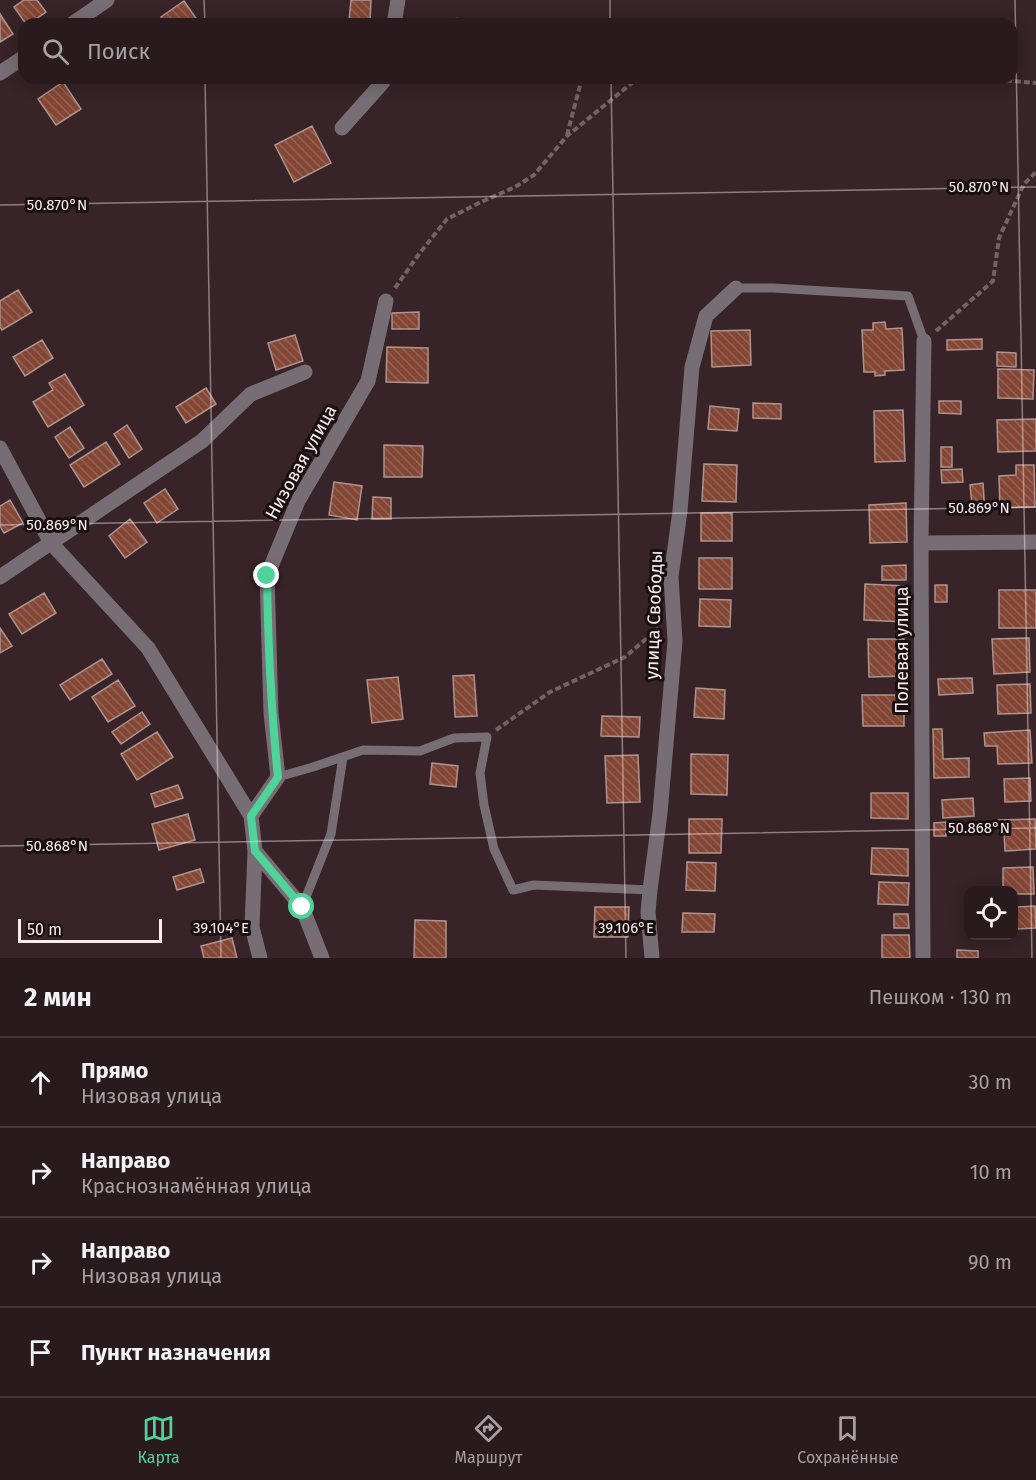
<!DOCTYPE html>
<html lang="ru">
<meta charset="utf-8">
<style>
:root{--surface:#291a1e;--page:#312327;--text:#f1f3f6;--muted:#a5a1a4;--line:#45383c;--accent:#4fd399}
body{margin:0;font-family:"Fira Sans",sans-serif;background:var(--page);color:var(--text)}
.controls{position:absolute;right:18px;bottom:18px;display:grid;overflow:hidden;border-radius:12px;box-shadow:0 3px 15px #0003}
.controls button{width:54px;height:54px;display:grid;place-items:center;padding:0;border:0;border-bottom:2px solid var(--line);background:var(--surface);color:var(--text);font:30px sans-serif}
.scale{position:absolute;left:18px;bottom:15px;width:144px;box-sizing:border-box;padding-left:6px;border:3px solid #faecee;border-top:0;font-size:16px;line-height:21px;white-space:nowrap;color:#faecee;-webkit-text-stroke:4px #191011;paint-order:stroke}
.stop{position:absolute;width:18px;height:18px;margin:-14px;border:4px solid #4fd399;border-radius:50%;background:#fff}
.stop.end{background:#4fd399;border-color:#fff;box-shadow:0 2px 6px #0008}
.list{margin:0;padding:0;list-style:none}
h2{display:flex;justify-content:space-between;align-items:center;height:78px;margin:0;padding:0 24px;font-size:26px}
h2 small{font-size:20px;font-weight:400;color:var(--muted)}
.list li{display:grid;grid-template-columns:39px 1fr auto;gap:18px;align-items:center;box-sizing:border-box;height:90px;padding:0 24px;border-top:2px solid var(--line)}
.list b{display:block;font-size:22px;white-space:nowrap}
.list p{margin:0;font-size:20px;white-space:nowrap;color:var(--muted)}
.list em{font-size:20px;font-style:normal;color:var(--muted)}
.icon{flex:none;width:33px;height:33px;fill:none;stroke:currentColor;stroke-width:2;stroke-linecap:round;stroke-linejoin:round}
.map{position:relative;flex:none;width:1036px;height:958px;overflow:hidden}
.search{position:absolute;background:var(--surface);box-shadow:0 3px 15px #0003;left:18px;right:18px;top:18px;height:66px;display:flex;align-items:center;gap:15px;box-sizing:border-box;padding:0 21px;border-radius:18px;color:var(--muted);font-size:22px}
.sheet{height:438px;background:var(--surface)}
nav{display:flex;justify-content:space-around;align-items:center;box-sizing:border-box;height:84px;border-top:2px solid var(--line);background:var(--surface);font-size:16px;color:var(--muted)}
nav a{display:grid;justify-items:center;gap:3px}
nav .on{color:var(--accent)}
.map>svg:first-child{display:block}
.building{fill:url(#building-back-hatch);stroke:#ad948d;stroke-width:1.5}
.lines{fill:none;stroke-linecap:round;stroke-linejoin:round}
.path{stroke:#746266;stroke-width:4;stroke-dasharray:6 3;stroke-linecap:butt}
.lane{stroke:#766e74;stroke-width:9}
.street{stroke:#766e74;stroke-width:15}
.route{stroke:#4fd399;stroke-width:8}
.ticks{fill:none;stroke:#faecee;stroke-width:1.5;stroke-opacity:0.45}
.labels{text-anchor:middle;stroke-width:6;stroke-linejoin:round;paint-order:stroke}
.street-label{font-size:18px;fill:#faecee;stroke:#191011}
.ticks-label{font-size:15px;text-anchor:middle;fill:#faecee;stroke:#191011;stroke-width:6;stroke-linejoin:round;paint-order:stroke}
</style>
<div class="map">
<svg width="1036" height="958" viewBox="0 0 1036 958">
<defs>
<pattern id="building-back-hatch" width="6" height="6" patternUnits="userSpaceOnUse" patternTransform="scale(1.5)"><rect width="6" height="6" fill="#844736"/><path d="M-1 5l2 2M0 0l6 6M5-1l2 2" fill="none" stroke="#966253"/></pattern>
</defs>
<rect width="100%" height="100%" fill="#372328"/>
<path class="building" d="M24,0H37L46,12L29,24H26L14,7Z
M351,0H371L370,22L349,21Z
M184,1L200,24H165L161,17Z
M0,14L13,34L0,42Z
M63,82L81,109L56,125L38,99Z
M312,126L331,163L294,182L275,145Z
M18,290L32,312L2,330L0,327V301Z
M419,312V329H392V313Z
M885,322L886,329L902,328L904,370L885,371V375L875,376V372H864L862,330H873V323Z
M750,330L751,365L712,367L711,331Z
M295,335L303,361L276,370L268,343Z
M982,339V349L947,350V340Z
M42,340L53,358L25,376L13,357Z
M387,347L428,348V383L386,382Z
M997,352L1016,353V367L997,366Z
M998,369L1034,370L1033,399L998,398Z
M65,374L84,405L48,427L33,402L53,390L49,383Z
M206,388L216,404L186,423L176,407Z
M939,401H961V414L939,413Z
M753,403L781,404V419L753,418Z
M710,406L739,409L737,431L708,429Z
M903,410L905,461L875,462L874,411Z
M1036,419V451L998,452L997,420Z
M127,425L142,449L129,458L114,434Z
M70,427L84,448L69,458L55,437Z
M106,442L120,464L84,487L70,465Z
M384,445L423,446L422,477H384Z
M941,447H952V467H941Z
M704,464L737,465L736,502L702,501Z
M1016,465H1034L1035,507L1000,508L999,476L1016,475Z
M962,469L963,482L942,483L941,470Z
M334,482L362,486L357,520L329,515Z
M983,483L985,513L973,515L970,485Z
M165,489L178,509L157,523L144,503Z
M373,497L391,498V519H372Z
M10,500L23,523L4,533L0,526V506Z
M906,503L907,542L870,543L869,505Z
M701,513H732V541H701Z
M130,519L147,542L125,558L109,536Z
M699,558H732V589H699Z
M906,565V580H882V566Z
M865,584L906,586L905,622L864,620Z
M935,585H947V602H935Z
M999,590H1036V628H999Z
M44,593L56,613L22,634L9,614Z
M700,599L731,600L730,627L699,626Z
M0,628L12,646L0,653Z
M1029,638L1030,672L994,674L992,639Z
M868,639H904L905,676L869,677Z
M102,659L112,674L70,700L60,685Z
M474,675L477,716L455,717L453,676Z
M398,677L403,719L372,723L367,680Z
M972,678L973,693L939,695L938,679Z
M118,680L135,706L108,722L92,697Z
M1030,684L1031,713L998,714L997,685Z
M696,688L725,690L724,719L694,717Z
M862,695H904V726H863Z
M142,712L150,724L121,744L112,732Z
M602,716L640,717L639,737L601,736Z
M933,729H942L943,759L969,758V777L934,778Z
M1030,730L1032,763L998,764L997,746H985L984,733Z
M157,732L173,757L137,780L121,754Z
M691,754L728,755L727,795L691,794Z
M638,755L640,802L607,803L605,756Z
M432,763L458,766L456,787L430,784Z
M1030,778L1031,801L1005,802L1004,779Z
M178,785L183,798L155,807L151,794Z
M871,793H908V819L871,818Z
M973,798L974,816L943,818L942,800Z
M188,814L195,840L159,850L152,824Z
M689,819H722L721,853H689Z
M1035,819L1036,849L1005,851L1004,832H999L998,820Z
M946,822V836H934V823Z
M872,848L908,849V876L871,874Z
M687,862L716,863L715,891L686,890Z
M1033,867L1034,894H1014V890H1003V868Z
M200,869L204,882L177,890L173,877Z
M879,882L909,883L908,905L878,904Z
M1035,906L1036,928L1014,929V907Z
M595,907H629L628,937H594Z
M683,913L715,914L714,932H682Z
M894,914H908L909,928H894Z
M415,920L446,921V958H414Z
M882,935H909L910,958H882Z
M232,938L237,958H204L201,946Z
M957,950L978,951V958H957Z"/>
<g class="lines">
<path class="path" d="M444,24C453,17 464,20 474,24
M979,78L1036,83
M567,135L582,78
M395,288L419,254L447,219L479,203L515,187L534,175L567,136L638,78
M936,331L993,281L999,238L1024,184L1036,172
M496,730L550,692L625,657L659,628"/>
<path class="lane" d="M736,288H773L908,296L924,341
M278,777L313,767L363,750L420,751L454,738L487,737L480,773L484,805L494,849L513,890L534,885L650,890
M302,907L331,834L343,757"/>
<path class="street" d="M72,24L107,0
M394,24L398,0
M0,73L24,57
M342,128L383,82L384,78
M0,448L51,543L148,648L251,816L255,851L252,927L260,958
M921,543L1036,542
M0,577L202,441L251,394L305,372
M251,816L278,777L271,713L267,576L298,501L368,381L386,301
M255,851L302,907L322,958
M652,958L648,912L650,890L660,813L675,641L671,577L680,511L692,367L706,316L736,288
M923,958L921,543L924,341"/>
</g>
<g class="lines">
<path class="route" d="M267,576C268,643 271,710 278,777L251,816L255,851L302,907"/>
</g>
<path class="ticks" d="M204,0L205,24M610,0V24M1015,0L1032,958M205,78L221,958M611,78L626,958M0,205L1036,187M0,525L1036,507M0,846L1036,828"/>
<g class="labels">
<g class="street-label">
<text transform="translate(301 462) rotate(-61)" y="6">Низовая улица</text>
<text transform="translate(654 615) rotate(-88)" y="6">улица Свободы</text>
<text transform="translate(902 650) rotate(-90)" y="6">Полевая улица</text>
</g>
</g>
<g class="ticks-label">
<text x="979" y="192">50.870°N</text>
<text x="57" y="210">50.870°N</text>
<text x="979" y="513">50.869°N</text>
<text x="57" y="530">50.869°N</text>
<text x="979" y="833">50.868°N</text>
<text x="57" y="851">50.868°N</text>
<text x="221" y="933">39.104°E</text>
<text x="626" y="933">39.106°E</text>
</g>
</svg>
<div class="controls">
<button><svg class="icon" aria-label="locate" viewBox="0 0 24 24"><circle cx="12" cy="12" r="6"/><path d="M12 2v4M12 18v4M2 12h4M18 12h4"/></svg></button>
</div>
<div class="scale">50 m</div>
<div class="stop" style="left:302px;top:907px"></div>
<div class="stop end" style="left:267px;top:576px"></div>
<div class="search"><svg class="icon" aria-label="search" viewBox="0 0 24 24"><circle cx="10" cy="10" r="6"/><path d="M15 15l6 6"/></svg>Поиск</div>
</div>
<section class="sheet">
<h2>2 мин<small>Пешком · 130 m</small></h2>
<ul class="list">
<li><svg class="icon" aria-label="ahead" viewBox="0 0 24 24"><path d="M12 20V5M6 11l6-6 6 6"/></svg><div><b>Прямо</b><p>Низовая улица</p></div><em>30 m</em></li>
<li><svg class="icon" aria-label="right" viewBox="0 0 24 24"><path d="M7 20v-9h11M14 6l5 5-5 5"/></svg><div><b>Направо</b><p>Краснознамённая улица</p></div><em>10 m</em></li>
<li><svg class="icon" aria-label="right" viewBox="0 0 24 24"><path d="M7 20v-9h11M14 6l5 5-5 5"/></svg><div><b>Направо</b><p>Низовая улица</p></div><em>90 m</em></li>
<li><svg class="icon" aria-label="arrive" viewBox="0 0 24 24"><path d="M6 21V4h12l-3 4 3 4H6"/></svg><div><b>Пункт назначения</b></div></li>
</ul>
</section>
<nav>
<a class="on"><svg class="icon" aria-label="map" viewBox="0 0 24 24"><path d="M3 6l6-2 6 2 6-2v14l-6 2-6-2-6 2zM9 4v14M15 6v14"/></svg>Карта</a>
<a><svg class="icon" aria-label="directions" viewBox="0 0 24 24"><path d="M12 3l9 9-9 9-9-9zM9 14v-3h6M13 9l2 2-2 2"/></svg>Маршрут</a>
<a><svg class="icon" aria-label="saved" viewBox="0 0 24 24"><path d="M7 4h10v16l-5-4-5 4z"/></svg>Сохранённые</a>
</nav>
